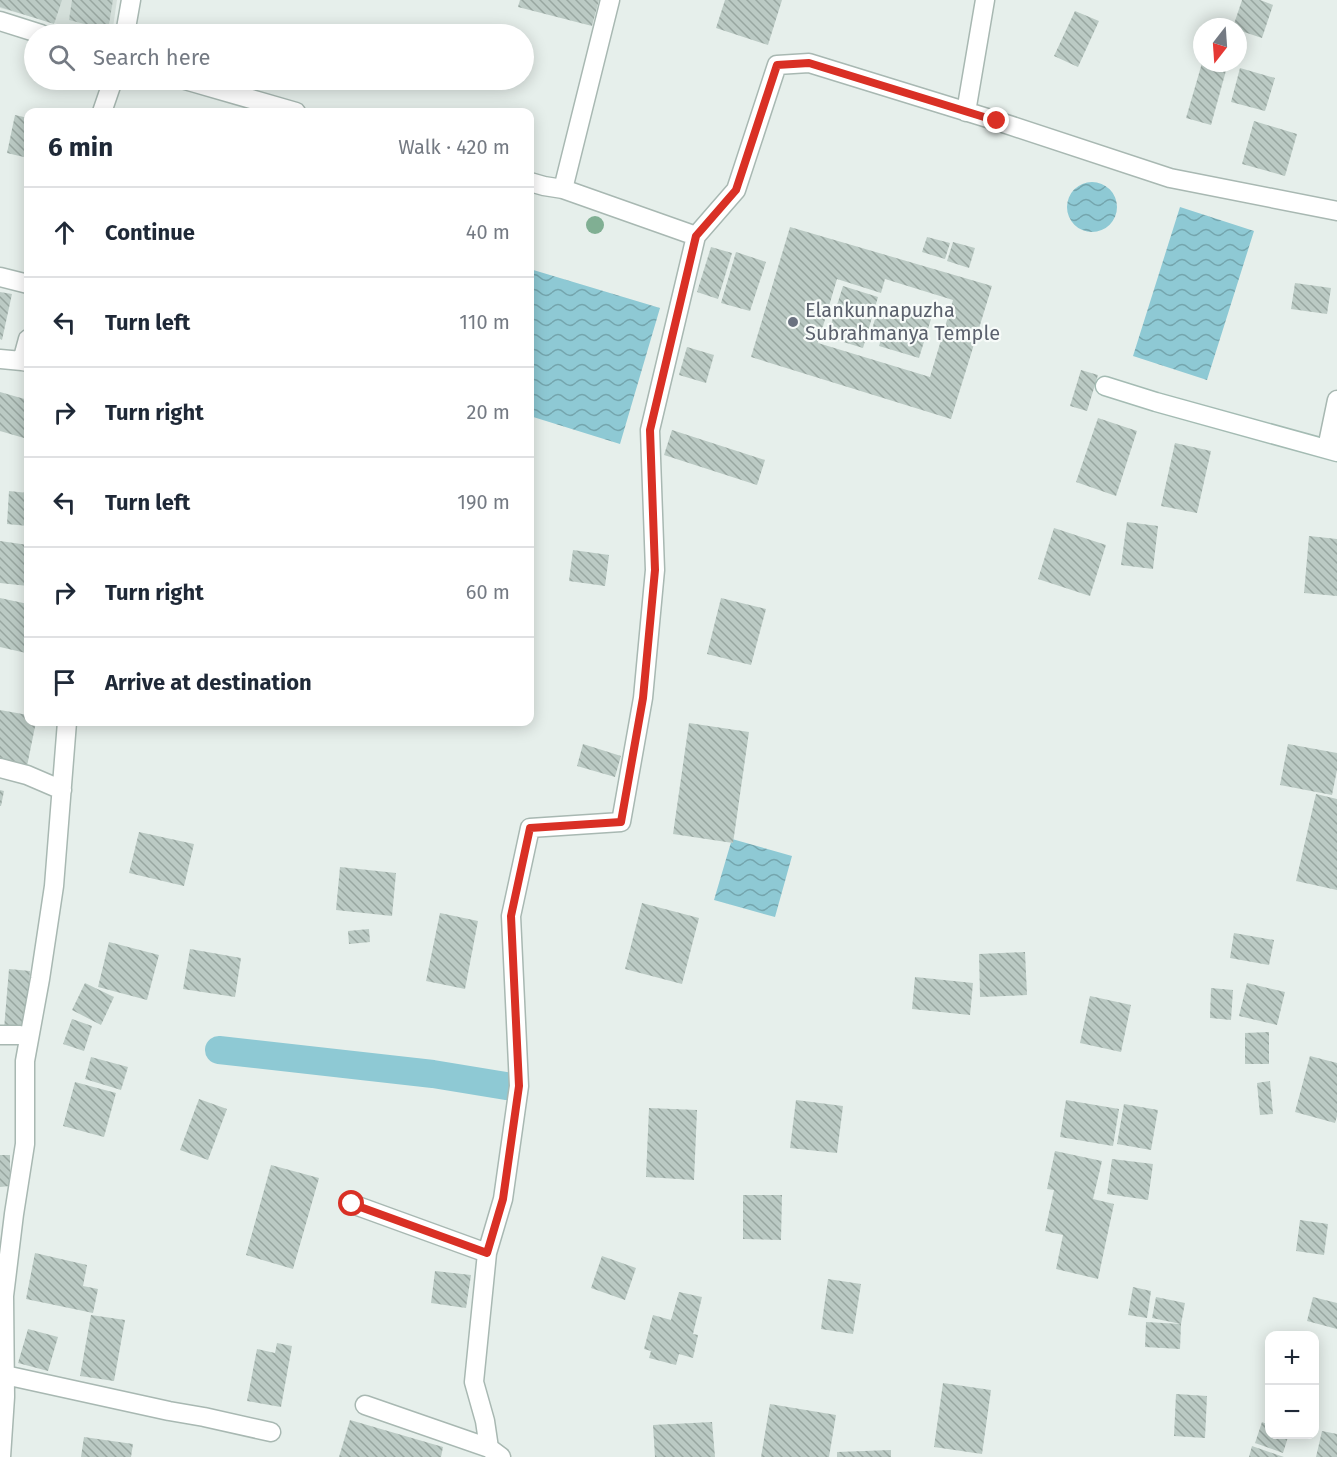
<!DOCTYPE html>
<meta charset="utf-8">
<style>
:root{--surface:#fff;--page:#f6f6f7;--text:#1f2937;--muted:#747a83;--line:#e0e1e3}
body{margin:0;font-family:"Fira Sans",sans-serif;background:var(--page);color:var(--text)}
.controls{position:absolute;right:18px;bottom:18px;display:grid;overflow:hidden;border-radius:12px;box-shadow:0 3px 15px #0003}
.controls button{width:54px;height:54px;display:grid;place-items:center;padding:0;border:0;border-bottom:2px solid var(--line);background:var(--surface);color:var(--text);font:30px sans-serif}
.compass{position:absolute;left:1193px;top:18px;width:54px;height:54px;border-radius:50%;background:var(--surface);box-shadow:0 3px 15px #0003;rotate:197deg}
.stop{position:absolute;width:18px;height:18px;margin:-14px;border:4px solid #d93025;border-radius:50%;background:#fff}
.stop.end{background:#d93025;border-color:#fff;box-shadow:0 2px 6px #0008}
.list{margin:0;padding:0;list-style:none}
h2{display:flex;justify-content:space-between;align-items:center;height:78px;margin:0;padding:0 24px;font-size:26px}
h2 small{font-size:20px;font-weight:400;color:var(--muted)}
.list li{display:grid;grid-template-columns:39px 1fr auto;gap:18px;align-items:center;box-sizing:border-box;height:90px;padding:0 24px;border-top:2px solid var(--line)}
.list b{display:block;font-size:22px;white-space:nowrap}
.list em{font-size:20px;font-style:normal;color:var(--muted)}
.icon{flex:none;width:33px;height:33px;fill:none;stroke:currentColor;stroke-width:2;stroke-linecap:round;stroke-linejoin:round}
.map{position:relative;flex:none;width:1337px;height:1457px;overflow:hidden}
.search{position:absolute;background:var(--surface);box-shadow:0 3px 15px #0003;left:24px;top:24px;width:510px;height:66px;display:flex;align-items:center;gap:15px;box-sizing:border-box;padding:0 21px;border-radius:33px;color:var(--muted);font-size:22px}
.panel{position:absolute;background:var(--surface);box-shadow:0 3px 15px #0003;left:24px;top:108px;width:510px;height:618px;border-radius:12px}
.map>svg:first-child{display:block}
.built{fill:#d4dfda}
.water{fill:url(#water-waves)}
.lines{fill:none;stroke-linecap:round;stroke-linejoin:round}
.canal{stroke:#8ec9d4;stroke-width:28}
.building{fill:url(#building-back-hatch);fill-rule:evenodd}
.minor-casing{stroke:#a8b8b2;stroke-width:21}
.tertiary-casing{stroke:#a8b8b2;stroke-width:21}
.secondary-casing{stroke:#a4bbb3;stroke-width:21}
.minor{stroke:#fff;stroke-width:18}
.tertiary{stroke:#fff;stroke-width:18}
.secondary{stroke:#fff;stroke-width:18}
.tree{fill:#80af93}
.route{stroke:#d93025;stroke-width:8}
.worship-dot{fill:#6b7280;stroke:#f7fbf9;stroke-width:2}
.labels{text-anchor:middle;stroke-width:4.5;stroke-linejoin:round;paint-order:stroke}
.worship-label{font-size:20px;fill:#5b616d;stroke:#f7fbf9;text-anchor:start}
</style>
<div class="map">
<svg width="1337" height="1457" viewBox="0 0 1337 1457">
<defs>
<pattern id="water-waves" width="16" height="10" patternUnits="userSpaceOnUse" patternTransform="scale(1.5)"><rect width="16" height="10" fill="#8ec9d4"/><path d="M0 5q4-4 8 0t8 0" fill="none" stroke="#74a5ad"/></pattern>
<pattern id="building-back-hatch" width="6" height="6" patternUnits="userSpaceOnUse" patternTransform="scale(1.5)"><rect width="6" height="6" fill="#bbcac4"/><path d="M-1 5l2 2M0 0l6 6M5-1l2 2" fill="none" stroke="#98a6a0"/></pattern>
</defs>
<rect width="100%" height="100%" fill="#e6efeb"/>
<path class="built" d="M0,0H117L112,34H93L0,8Z"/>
<path class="water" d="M1067 207a25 25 0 1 1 50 0a25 25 0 1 1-50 0Z
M1180,207L1254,231L1207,380L1133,356Z
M530,269L660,308L620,444L530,416Z
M732,839L792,856L775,917L714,900Z"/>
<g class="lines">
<path class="canal" d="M219,1050L433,1074L506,1086"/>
</g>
<path class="building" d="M0,0H62L54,24L0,7Z
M72,0H113L108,30L69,20Z
M520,0H599L592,26L518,7Z
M725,0H782L768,45L716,28Z
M1242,0H1260L1273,5L1262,38L1238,30V27H1233Z
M1075,11L1099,21L1078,67L1054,56Z
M1202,63H1215L1227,67L1211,125L1186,118Z
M1240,68L1275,78L1265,111L1231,102Z
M15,115L28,118V158L7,153Z
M1254,121L1297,134L1285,176L1242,164Z
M790,227L992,286L951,419L751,357ZM837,279L881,293L885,279L953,300L930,377L818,343Z
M927,237L950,243L945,259L922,252Z
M953,242L975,248L969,268L947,261Z
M711,247L732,253L718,299L697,292Z
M736,252L766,262L750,311L721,303Z
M1295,283L1331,288L1327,314L1291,309Z
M843,286L878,297L863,348L827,337Z
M0,292L12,294L2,340L0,339Z
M891,307L931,319L919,358L879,346L882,336L871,333L877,312L889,316Z
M687,347L714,355L706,383L679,375Z
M1081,370L1098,375L1087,411L1070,406Z
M0,392L28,400V423L24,438L0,431Z
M1098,418L1137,431L1116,496L1076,482Z
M672,430L765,460L757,485L664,455Z
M1175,443L1211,451L1197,513L1161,506Z
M9,491L28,493V526L7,524Z
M1127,522L1158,526L1153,569L1121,565Z
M1054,528L1106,545L1090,596L1038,579Z
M1309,536L1337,539V596L1304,593Z
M0,541L28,545V586L0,583Z
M573,550L609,555L605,586L569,581Z
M0,598L28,604V642L26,653L0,647Z
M721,598L766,609L751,665L707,654Z
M0,710L28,715V722H36L27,766L0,761Z
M689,723L749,732L733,843L673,834Z
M583,744L621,756L615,777L577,766Z
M1288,744L1337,753V770L1332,795L1280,785Z
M0,790L4,791L1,806H0Z
M1316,794L1337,799V890L1296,881Z
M139,832L194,844L184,886L129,873Z
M340,867L396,873L392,916L336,910Z
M642,903L699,918L682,984L625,969Z
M440,913L478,921L465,989L426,981Z
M369,929L370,942L349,944L348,931Z
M1234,933L1274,940L1269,965L1230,958Z
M109,942L159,955L147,1000L98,987Z
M190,949L241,958L235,997L183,989Z
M1025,952L1027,995L980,997L979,954Z
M9,969L30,971L25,1031L4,1029Z
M915,977L973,983L970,1015L912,1009Z
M85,983L114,997L101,1025L72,1010Z
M1247,983L1285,992L1277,1025L1239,1016Z
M1211,988L1233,990L1231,1020L1210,1018Z
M1090,996L1131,1005L1121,1052L1080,1043Z
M72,1019L92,1026L84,1051L63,1044Z
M1269,1032V1064H1245V1033Z
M1310,1056L1337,1063V1116L1335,1123L1295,1112Z
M91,1057L128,1067L121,1090L85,1079Z
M1270,1081L1273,1114L1260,1115L1257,1083Z
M75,1082L116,1093L104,1137L63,1126Z
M199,1099L227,1109L208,1160L180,1150Z
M796,1100L843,1106L837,1153L790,1148Z
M1066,1100L1119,1109L1113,1146L1060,1137Z
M1124,1104L1158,1110L1151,1150L1117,1144Z
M649,1108L697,1110L694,1180L646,1177Z
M1055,1151L1102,1161L1093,1199L1114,1204L1098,1279L1056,1269L1063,1235L1045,1231L1054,1190L1047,1189Z
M0,1155H10V1186L0,1187Z
M1112,1159L1153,1164L1148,1200L1107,1194Z
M271,1165L319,1178L293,1269L246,1255Z
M743,1195H782L781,1240L743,1239Z
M1300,1220L1328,1224L1324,1255L1296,1251Z
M35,1253L87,1265L83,1286L98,1289L93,1313L26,1299Z
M602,1256L636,1268L625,1300L591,1288Z
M435,1271L471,1275L466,1308L431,1303Z
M828,1279L861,1284L853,1334L821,1329Z
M1133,1287L1151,1291L1147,1318L1128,1315Z
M679,1292L702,1297L693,1334L698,1335L693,1358L679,1354L676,1365L649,1358L651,1351L644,1349L653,1315L671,1320Z
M1156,1297L1185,1303L1181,1324L1152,1318Z
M1313,1297L1337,1303V1329L1307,1321Z
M91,1315L125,1320L114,1381L80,1376Z
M1146,1322L1181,1324L1180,1349L1145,1347Z
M28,1329L58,1337L48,1371L18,1363Z
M277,1343L292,1346L281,1407L247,1401L257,1349L275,1353Z
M943,1383L991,1390L982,1454L934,1447Z
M1176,1394L1207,1396L1205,1438L1174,1436Z
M770,1404L836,1415L829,1457H761Z
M350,1420L443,1447L441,1457H339Z
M712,1422L715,1457H655L653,1425Z
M1262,1422L1269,1425L1270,1434H1289L1283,1453L1255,1443Z
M1322,1431L1337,1434V1457H1316Z
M84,1437L133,1444L131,1457H81Z
M1252,1446L1284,1457H1249Z
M891,1450V1457H837V1452Z"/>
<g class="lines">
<g class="minor-casing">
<path id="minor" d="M185,80L296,112
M102,112L113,80
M966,112L985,0
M530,182L544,186L563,189L696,236L736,190L777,65L809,63L997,121L1170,178L1337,211
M563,189L610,0
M0,277L28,284
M28,339L22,361L28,362
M0,359L22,361
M1327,448L1337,400
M0,768L27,775L62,790
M0,1035H20L29,1038
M352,1204L487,1253
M5,1375L169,1411L204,1417L271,1432
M365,1405L489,1448
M1,1457L5,1397L4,1296L14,1214L25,1144V1061L40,979L54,886L67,722
M501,1457L489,1448L485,1421L474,1382L487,1253L503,1199L519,1086L511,916L530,828L621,822L643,698L655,570L650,430L696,236"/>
</g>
<g class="tertiary-casing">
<path id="tertiary" d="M0,21L41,34
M125,34L131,0"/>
</g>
<g class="secondary-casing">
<path id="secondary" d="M1105,386L1156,402L1337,452"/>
</g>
<use href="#minor" class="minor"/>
<use href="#tertiary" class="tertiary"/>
<use href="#secondary" class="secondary"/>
</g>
<circle class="tree" cx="595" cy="225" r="9"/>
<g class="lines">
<path class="route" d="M352,1204L487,1253L503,1199L519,1086L511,916L530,828L621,822L643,698L655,570L650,430L696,236L736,190L777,65L809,63L997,121"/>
</g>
<circle class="worship-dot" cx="793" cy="322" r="6"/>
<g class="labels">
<g class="worship-label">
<text x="805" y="317">Elankunnapuzha<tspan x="805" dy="23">Subrahmanya Temple</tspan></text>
</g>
</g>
</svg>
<div class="controls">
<button>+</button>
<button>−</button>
</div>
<svg class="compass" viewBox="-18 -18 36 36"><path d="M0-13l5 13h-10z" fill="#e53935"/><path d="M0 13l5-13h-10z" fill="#747a83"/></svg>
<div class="stop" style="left:352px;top:1204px"></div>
<div class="stop end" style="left:997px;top:121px"></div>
<div class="search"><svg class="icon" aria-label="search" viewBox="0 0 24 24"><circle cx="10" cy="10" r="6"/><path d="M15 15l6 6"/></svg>Search here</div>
<section class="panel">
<h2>6 min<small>Walk · 420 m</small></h2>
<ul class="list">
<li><svg class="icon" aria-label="ahead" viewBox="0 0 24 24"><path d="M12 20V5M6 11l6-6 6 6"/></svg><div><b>Continue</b></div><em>40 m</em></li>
<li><svg class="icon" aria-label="left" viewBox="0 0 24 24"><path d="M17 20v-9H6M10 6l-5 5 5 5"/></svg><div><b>Turn left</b></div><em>110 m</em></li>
<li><svg class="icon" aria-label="right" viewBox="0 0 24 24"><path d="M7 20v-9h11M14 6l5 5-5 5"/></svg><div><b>Turn right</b></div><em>20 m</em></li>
<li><svg class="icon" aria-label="left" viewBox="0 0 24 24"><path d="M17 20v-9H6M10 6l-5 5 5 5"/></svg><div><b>Turn left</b></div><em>190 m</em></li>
<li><svg class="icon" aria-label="right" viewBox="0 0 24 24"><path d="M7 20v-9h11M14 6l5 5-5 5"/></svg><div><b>Turn right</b></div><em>60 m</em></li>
<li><svg class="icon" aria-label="arrive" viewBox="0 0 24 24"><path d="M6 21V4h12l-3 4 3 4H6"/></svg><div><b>Arrive at destination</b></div></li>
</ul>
</section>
</div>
